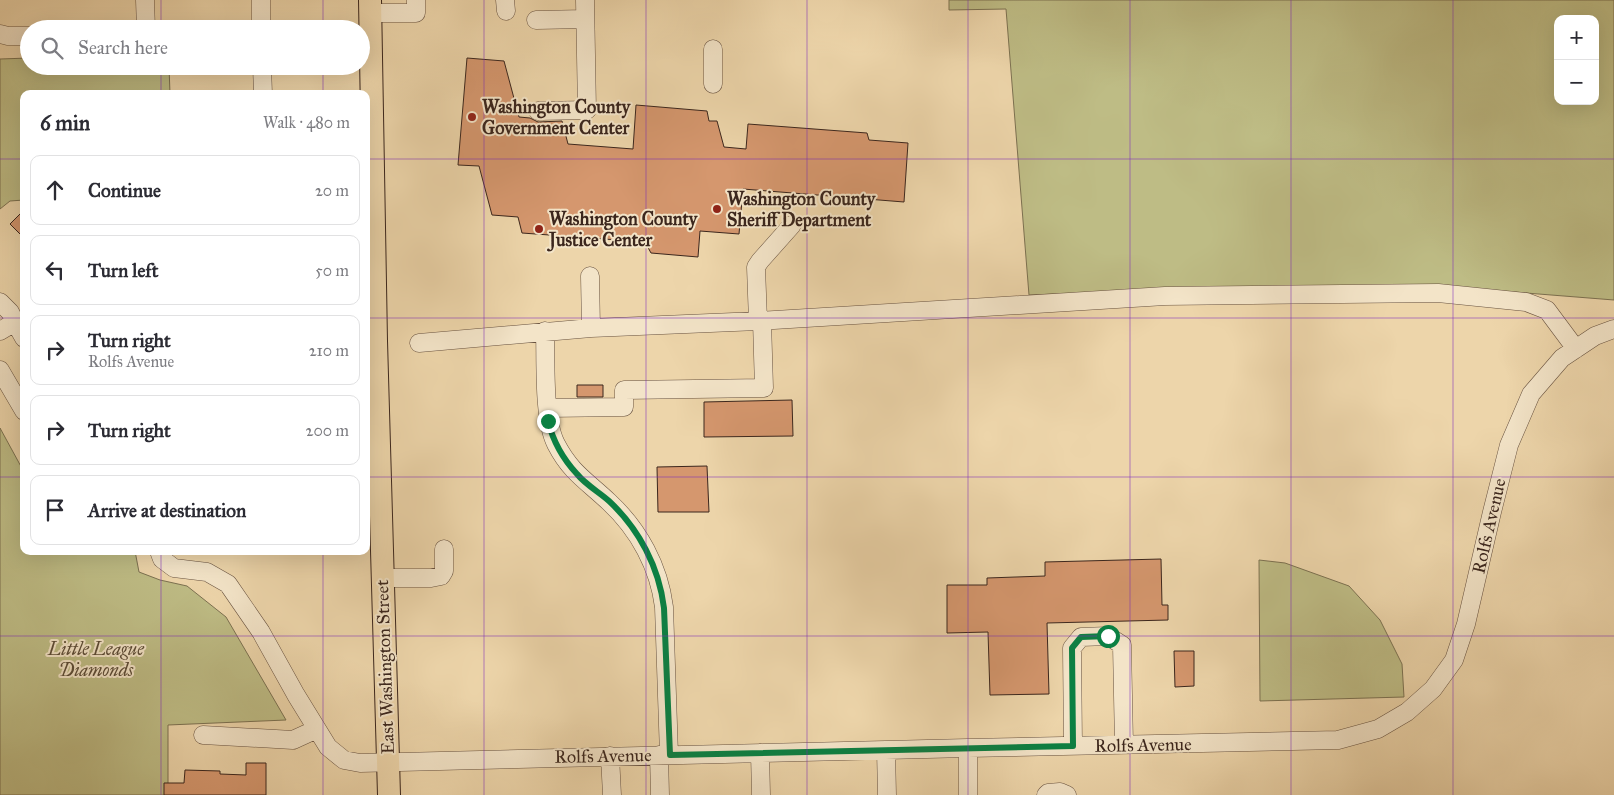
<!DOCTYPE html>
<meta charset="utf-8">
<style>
:root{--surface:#fff;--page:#f2f2f3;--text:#2b2b33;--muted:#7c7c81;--line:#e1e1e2}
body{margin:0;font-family:"IM FELL Great Primer",serif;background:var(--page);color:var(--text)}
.controls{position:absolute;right:15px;top:15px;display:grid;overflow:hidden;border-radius:10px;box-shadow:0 5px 20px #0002}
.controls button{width:45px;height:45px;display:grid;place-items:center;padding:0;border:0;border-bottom:1px solid var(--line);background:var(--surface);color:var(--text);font:25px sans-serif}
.stop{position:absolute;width:15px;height:15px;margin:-11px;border:4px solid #0b8043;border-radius:50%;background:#fff}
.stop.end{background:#0b8043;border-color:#fff;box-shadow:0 1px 5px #0008}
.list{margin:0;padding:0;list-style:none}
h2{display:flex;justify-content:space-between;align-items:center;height:65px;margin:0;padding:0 20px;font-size:21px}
h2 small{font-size:16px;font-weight:400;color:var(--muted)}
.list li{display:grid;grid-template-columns:32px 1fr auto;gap:15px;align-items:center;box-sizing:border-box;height:70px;margin:0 10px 10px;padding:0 10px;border:1px solid var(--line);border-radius:10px}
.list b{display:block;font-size:19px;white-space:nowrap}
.list p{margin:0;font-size:16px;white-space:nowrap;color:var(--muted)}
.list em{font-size:16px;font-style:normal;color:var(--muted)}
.icon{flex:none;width:28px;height:28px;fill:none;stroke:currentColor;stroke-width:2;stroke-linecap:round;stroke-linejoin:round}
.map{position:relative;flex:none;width:1614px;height:795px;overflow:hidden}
.search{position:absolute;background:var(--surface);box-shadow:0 5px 20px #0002;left:20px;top:20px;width:350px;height:55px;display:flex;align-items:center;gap:12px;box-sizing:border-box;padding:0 18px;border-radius:28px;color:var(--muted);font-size:19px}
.panel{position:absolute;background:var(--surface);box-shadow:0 5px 20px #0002;left:20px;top:90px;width:350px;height:465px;border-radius:10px}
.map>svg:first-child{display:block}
.green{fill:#bebc85;stroke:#7c7151;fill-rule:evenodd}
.building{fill:#d5976e;stroke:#3b261d}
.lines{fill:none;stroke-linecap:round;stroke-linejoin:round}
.minor-casing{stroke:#685240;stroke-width:19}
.major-casing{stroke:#3b261d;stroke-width:24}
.minor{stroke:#f3e4c8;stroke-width:18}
.major{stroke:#edd5aa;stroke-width:22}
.route{stroke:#0b8043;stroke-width:6}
.grid{fill:none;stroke:#7b2cbf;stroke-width:1;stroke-opacity:0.55}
.poi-dot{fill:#8f2418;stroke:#f3e4c8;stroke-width:2}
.labels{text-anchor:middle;stroke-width:4;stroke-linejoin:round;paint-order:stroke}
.poi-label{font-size:18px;font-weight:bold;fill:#3b261d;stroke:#f3e4c8;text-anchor:start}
.street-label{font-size:18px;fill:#3b261d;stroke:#f3e4c8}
.park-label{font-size:18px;font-style:italic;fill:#5c4c37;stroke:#f3e4c8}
</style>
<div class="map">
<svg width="1614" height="795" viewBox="0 0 1614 795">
<rect width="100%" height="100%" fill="#edd5aa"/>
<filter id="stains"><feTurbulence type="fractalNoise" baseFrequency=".004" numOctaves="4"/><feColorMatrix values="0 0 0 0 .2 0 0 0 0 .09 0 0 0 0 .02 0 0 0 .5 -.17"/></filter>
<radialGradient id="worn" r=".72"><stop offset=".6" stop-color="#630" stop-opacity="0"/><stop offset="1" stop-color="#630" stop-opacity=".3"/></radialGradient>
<path class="green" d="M949,0H1614V300L1438,286L1214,288L1029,295L1006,9L949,10ZM1558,19H1595V101H1558Z
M29,58V66H169L170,94H24V200L10,201L0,209V59Z
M0,428L24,472V551H135L139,572L160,580L187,586L226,617L286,720L168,725V795H0Z
M1259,560L1285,563L1349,586L1380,620L1402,664L1404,697L1260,701Z"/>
<path class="building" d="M467,58L504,61L519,117L530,118L538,122L562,121L568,144L633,149L636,105L707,111L709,121H717L724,147L746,149L748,124L867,133L869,140L908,143L904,202L743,189L739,234L700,231L698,257L651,253L645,242L522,233L518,217L492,215L479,166L458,165Z
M24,210V238L10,224Z
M577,385H603V397H577Z
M792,400L793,436L704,437V402Z
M707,466L709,512H658L657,467Z
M1161,559L1162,605H1168V620L1047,623L1049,694L990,695L988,632L947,633V585H987V578L1045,576V562Z
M1174,651H1194V686L1175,687Z
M246,763H266V795H164V783H184L185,770L220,771V774L246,775Z"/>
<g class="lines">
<g class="minor-casing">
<path id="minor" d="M145,0L146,29
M261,0V29
M505,0L506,11
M370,13H416V0
M536,20L585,19
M0,34L8,36H29
M713,49V84
M262,66L263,94
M538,111L587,110L585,0
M590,276L591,328
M0,302L10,312L15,322
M758,321L756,267L760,261L792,225
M0,331L15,322L24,338
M545,331C546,361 543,419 556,444C571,473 587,481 609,502C639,530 659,567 664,607L669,755
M419,343L591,328L758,321L1165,296L1438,293L1526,302L1547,310L1576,349
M0,370L24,411
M548,408L624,407V390L764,388L762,321
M159,551L162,559L174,568L207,572L228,584L261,632L296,695L328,747L344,760L360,763L968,748L1338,740L1378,729L1407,712L1433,689L1454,660L1466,624L1492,512L1509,445L1531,394L1562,358L1595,336L1614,329
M383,578H431L441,576L444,571V549
M203,735L293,740L317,729
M1073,746L1072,648L1081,637L1108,636L1122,645L1124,745
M968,748V795
M886,750L887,795
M760,753L761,795
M659,755L660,795
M610,756L612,795
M1046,795L1048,793L1060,792L1067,795"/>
</g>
<g class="major-casing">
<path id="major" d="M370,0L376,341L389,795"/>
</g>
<use href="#minor" class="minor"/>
<use href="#major" class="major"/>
</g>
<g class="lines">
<path class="route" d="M548,421C553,441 563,459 577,474C586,485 599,492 609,501C639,529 659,567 664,608L670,755L1073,746L1072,648L1081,637L1108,636"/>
</g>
<path class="grid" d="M161,0V29M323,0V29M484,0V795M646,0V795M807,0V795M968,0V795M1130,0V795M1291,0V795M1453,0V795M161,66V94M323,66V94M0,159H24M366,159H1614M0,318H24M366,318H1614M0,477H24M366,477H1614M161,551V795M323,551V795M0,636H1614"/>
<g class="poi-dot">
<circle cx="472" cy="117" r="5"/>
<circle cx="717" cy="209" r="5"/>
<circle cx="539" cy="229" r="5"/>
</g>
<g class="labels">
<g class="poi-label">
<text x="482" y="113">Washington County<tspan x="482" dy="21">Government Center</tspan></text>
<text x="727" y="205">Washington County<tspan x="727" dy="21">Sheriff Department</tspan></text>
<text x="549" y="225">Washington County<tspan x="549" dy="21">Justice Center</tspan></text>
</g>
<g class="street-label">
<text transform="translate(1489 526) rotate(-77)" y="6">Rolfs Avenue</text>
<text transform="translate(385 667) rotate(-92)" y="6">East Washington Street</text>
<text transform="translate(1143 745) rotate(-1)" y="6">Rolfs Avenue</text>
<text transform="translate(603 756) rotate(-1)" y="6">Rolfs Avenue</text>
</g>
<g class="park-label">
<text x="96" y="655">Little League<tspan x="96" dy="21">Diamonds</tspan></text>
</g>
</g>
<rect width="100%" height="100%" filter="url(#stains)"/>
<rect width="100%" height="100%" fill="url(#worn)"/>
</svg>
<div class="controls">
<button>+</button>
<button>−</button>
</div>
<div class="stop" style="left:1108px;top:636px"></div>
<div class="stop end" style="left:548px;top:421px"></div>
<div class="search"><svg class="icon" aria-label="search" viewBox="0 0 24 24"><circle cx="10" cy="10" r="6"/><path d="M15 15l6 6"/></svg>Search here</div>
<section class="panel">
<h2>6 min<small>Walk · 480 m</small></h2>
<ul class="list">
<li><svg class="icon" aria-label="ahead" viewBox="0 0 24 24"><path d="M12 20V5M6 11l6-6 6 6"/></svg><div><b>Continue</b></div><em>20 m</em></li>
<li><svg class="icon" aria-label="left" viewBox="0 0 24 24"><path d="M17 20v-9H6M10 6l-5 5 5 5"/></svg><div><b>Turn left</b></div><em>50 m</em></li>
<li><svg class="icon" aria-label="right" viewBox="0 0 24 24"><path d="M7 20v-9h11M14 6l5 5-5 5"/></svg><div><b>Turn right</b><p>Rolfs Avenue</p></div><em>210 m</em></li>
<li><svg class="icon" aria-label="right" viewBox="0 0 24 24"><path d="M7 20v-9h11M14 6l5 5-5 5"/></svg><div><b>Turn right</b></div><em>200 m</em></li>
<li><svg class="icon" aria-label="arrive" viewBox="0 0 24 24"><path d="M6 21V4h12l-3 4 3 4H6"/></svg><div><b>Arrive at destination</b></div></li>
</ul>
</section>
</div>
